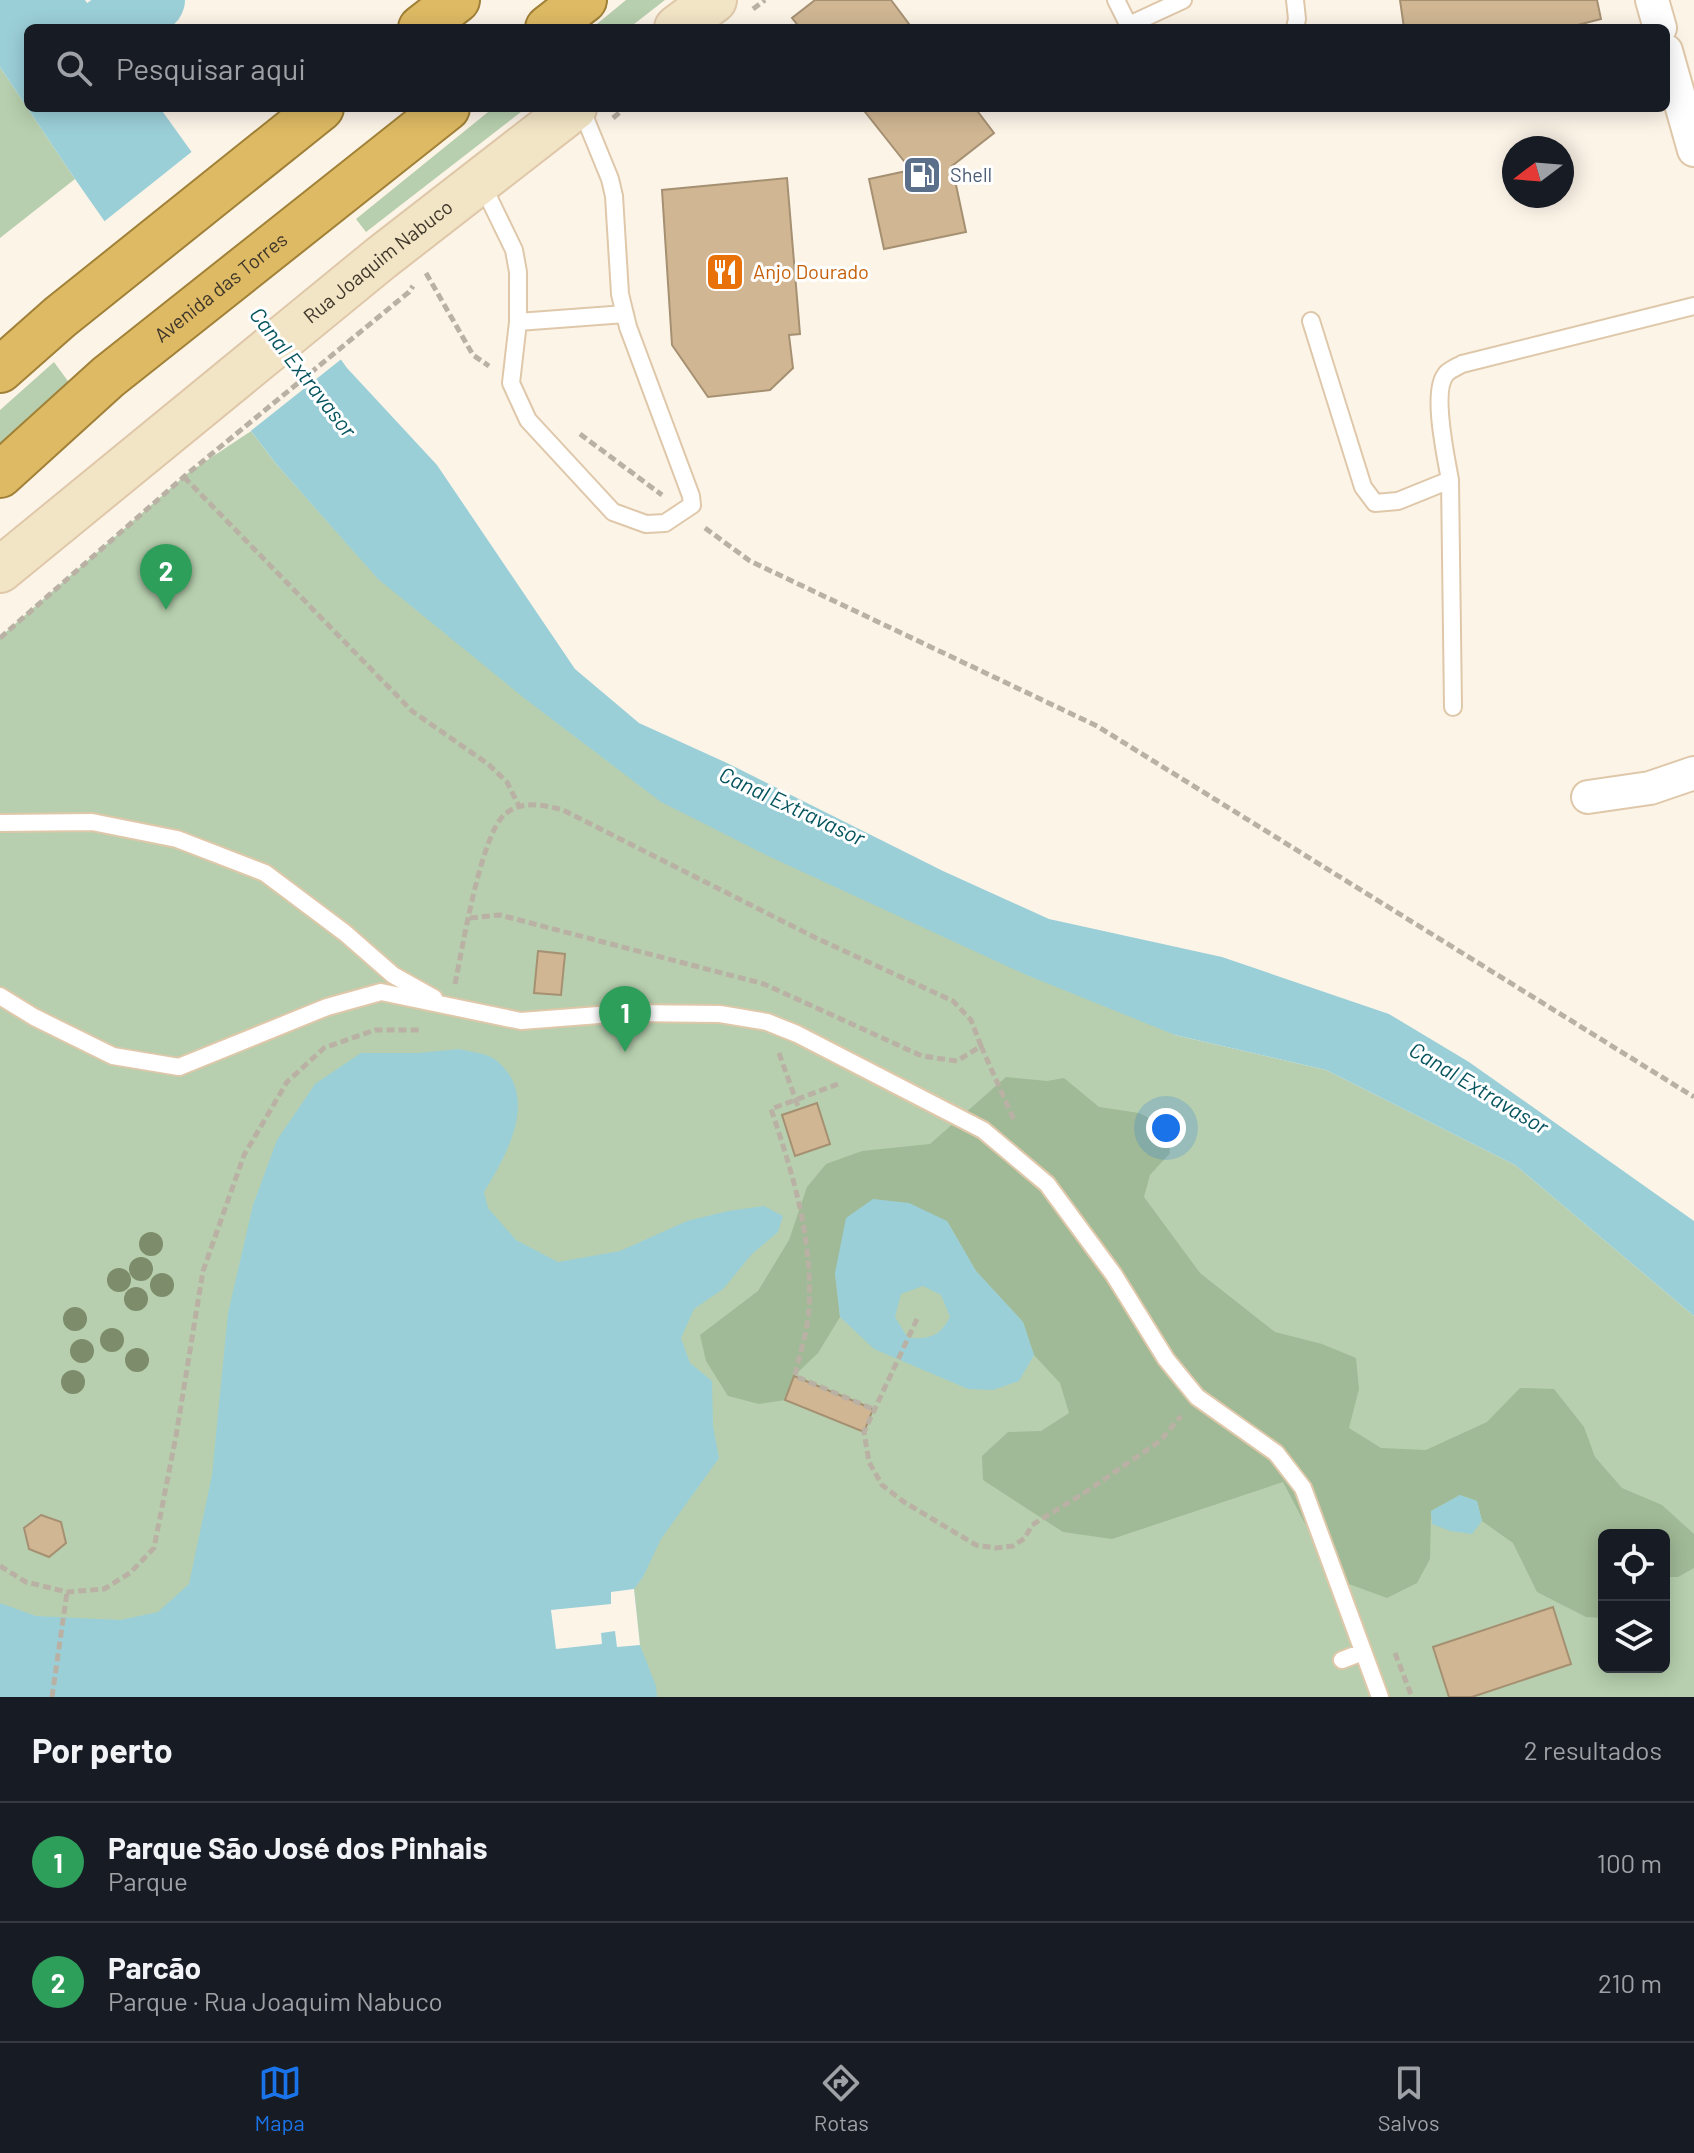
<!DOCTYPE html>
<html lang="pt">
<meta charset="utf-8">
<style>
:root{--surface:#171b24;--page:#20242c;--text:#f1f3f6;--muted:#9ea1a6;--line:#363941;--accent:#1a73e8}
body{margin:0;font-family:Barlow,sans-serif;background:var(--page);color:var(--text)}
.controls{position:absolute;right:24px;bottom:24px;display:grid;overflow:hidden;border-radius:12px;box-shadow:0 4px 20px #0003}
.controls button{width:72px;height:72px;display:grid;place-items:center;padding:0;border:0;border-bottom:2px solid var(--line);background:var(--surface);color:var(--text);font:40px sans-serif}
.compass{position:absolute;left:1502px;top:136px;width:72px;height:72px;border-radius:50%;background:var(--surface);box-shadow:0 4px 20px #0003;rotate:254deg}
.you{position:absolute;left:1166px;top:1128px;width:28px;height:28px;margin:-20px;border:6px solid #fff;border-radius:50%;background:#1a73e8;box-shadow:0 0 0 12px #1a73e833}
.badge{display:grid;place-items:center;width:52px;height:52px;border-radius:50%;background:var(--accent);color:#fff;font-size:26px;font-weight:700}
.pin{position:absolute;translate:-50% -66px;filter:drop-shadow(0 2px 4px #0008)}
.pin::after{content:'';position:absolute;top:42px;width:28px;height:24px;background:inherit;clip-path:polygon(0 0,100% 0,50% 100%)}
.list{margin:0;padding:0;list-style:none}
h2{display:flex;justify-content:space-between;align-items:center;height:104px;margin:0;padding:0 32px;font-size:34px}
h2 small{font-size:26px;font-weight:400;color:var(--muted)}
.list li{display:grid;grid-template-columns:52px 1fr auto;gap:24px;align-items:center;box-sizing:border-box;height:120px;padding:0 32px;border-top:2px solid var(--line)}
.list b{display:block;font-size:30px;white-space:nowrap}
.list p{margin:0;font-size:26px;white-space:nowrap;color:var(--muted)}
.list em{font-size:26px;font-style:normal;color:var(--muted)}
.icon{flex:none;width:44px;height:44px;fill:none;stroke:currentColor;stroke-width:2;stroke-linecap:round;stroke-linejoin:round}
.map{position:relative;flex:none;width:1694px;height:1697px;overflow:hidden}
.search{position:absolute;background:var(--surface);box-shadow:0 4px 20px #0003;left:24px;right:24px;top:24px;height:88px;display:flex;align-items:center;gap:20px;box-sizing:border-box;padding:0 28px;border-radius:12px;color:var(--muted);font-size:30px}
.sheet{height:344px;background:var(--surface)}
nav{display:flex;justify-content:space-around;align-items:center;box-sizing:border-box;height:112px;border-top:2px solid var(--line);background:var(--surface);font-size:22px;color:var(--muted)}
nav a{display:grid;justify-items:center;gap:4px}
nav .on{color:var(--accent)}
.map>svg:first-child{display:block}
.green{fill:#b7cfae;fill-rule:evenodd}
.forest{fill:#a0b996}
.water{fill:#9bcfd8;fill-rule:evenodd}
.pier{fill:#fdf4e8}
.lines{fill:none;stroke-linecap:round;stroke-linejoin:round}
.river{stroke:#9bcfd8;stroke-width:64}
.building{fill:#d0b693;stroke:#a59072;stroke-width:2}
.service-casing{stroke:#dfc8aa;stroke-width:20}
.minor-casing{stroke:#dfc8aa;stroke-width:36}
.secondary-casing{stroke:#dfc8aa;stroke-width:48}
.trunk-casing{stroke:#a08137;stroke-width:48}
.path{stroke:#bab1a5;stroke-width:5;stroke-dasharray:8 4;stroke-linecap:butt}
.service{stroke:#fff;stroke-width:16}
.minor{stroke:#fff;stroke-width:32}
.secondary{stroke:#f2e5c5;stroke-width:44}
.trunk{stroke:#deba64;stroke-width:44}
.tree{fill:#7d8c6a}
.labels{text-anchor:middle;stroke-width:6;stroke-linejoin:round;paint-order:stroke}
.service-label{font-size:20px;fill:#4e5e75;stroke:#fff;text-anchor:start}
.street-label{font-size:20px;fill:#3f362a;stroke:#fff}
.food-label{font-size:20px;fill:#c56008;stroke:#fff;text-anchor:start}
.water-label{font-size:22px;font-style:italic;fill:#05545e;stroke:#fff}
</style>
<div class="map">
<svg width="1694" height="1697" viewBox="0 0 1694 1697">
<rect width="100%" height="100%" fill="#fdf4e8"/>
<path class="green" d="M626,0H665L629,28H592Z
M0,67L75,179L0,238Z
M493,108H526L366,232L356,219Z
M54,362L73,388L0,454V410Z
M251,431L277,465L378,578L1175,1035L1326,1070L1515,1165L1694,1316V1697H0V637L188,473ZM1604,1535H1664V1667H1604Z"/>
<path class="forest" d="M1006,1077L1047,1081L1064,1078L1099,1107L1139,1113L1168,1128L1170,1153L1150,1175L1144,1197L1200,1273L1275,1332L1322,1344L1356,1358L1359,1389L1349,1428L1381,1448L1426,1450L1487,1422L1520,1388L1554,1389L1584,1427L1595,1457L1622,1488L1662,1505L1694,1534V1568L1678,1577H1664V1535H1604V1618L1586,1617L1537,1592L1513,1543L1482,1521L1477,1501L1460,1495L1431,1511L1430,1559L1417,1583L1387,1598L1349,1584L1304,1522L1283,1482L1112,1539L1063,1532L983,1480L982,1456L1008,1432L1041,1431L1069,1413L1060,1383L1034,1355L1023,1322L976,1271L947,1221L835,1273L840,1317L818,1353L794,1376L785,1400L759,1404L728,1396L706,1361L700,1335L758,1291L789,1240L807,1187L826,1164L862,1151L930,1144Z"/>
<path class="water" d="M0,0H85L105,28H28V108H160L347,368L437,465L575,669L639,723L727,763L943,871L1049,919L1222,957L1389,1014L1469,1062L1694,1221V1316L1515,1165L1326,1070L1175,1035L1024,974L768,856L661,802L524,698L378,579L277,465L251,431L75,179L0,67Z
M459,1049C470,1052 487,1053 496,1060C540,1096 508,1153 484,1192L488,1208L516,1240L558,1262L620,1251L687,1221L728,1211L764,1206L783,1216L778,1232L752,1254L723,1289L694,1309L681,1338L690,1363L712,1381L713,1426L719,1458L661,1539L643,1577L634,1589L640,1645L656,1686L657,1697H0V1603L36,1616L120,1620L158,1612L189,1584L212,1475L228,1313L253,1205L277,1140L315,1084L361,1053H418Z
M873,1199L909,1203L947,1221L976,1271L1023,1322L1034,1355L1019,1381L993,1390L968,1389L874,1349L840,1317L835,1273L846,1218ZM923,1286L941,1295L950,1317C939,1337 930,1339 908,1338L895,1317L901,1294Z
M1460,1495L1477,1501L1482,1521L1472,1534L1450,1531L1432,1524L1431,1511Z"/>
<path class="pier" d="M194,150L344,357L248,433L101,224Z
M634,1589L640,1645L617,1647L615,1631L601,1633L602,1644L556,1649L551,1610L611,1604V1592Z"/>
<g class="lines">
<path class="river" d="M107,28L153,0"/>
</g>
<path class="building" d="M815,0H891L912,28H800L792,18Z
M1400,0H1597L1601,19L1566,28H1404Z
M862,108H975L994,133L952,166L966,232L884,249L869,179L911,170Z
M787,178L800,334L789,335L793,368L770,390L708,397L672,345L662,190Z
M538,951L565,954L561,995L534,993Z
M817,1103L830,1144L795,1156L782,1115Z
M794,1376L873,1409L864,1432L785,1400Z
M41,1515L61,1522L66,1543L49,1557L29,1549L24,1528Z
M1553,1607L1571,1664L1472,1697H1449L1433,1647Z"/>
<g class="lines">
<g class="service-casing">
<path id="service" d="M1116,0L1130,28
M1129,25L1183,0
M1295,28L1297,19L1295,0
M481,182L514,250L518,272V322L511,383L528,420L613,512L646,524L665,523L692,505L691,496L628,327L620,294L614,196L610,179L581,108
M1311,321L1363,487L1375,503L1398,501L1450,480
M518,322L625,314
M1453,707L1450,480C1446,457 1431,391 1446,374C1449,370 1457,367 1462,364L1694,306
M0,823L92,822L177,839L265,873L345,933L393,975L434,998
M0,996L34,1017L113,1056L179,1067L327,1007L381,992L521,1021L625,1013L720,1014L767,1022L797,1034L983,1130L1047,1184L1114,1275L1166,1359L1197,1397L1276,1453L1303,1488L1380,1697
M1342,1660L1363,1652"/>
</g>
<g class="minor-casing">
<path id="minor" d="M1652,0L1660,28
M1666,51L1694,150
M1588,797L1650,788L1694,773"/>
</g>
<g class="secondary-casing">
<g id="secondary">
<path d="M677,28L714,0"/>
<path id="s1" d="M0,570L381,258L574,108"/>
</g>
</g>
<g class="trunk-casing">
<g id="trunk">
<path d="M421,28L457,0"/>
<path d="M548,28L584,0"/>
<path d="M0,370L60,317L321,108"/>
<path id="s2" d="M0,475L108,377L447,108"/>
</g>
</g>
<path class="path" d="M753,9L765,0
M613,118L625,108
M426,273L473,355L489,366
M580,434L662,495
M184,477L412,711L488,764L507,782L519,806
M705,528L750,561L1097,726L1694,1097
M0,638L186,475L409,292L413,286
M455,984C462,950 481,834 505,814C522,800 544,805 563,810L816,938L953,1001L971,1020L981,1046L957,1061L922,1056L764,984L500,915L469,918
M981,1046L1014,1120
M779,1053L799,1109
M838,1084L771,1109C793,1174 813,1239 809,1309C808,1331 799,1355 795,1376L873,1409
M917,1319L864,1432L869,1462L882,1485L904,1502L976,1545L995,1548L1013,1546L1025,1538L1032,1525L1084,1493L1160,1441L1181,1416
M0,1566L26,1582L67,1592L104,1589L130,1573L154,1548L176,1436L203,1271L244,1155L287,1082L324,1048L375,1030H422
M1395,1653L1412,1697
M52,1697L67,1592"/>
<use href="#service" class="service"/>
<use href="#minor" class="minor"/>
<use href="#secondary" class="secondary"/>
<use href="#trunk" class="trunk"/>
</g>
<g class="tree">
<circle cx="151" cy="1244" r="12"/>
<circle cx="141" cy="1269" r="12"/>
<circle cx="119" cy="1280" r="12"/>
<circle cx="162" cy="1285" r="12"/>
<circle cx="136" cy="1299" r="12"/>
<circle cx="75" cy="1319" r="12"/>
<circle cx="112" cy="1340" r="12"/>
<circle cx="82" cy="1351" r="12"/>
<circle cx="137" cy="1360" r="12"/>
<circle cx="73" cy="1382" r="12"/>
</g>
<defs>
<g id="fuel-square" transform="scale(2)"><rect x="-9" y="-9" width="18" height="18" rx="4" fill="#5c6f8a" stroke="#fff"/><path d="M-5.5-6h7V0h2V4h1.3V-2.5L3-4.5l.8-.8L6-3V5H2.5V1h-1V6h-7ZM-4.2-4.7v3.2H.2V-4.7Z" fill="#fff"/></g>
<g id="restaurant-square" transform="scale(2)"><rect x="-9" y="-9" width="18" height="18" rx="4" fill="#e8710a" stroke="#fff"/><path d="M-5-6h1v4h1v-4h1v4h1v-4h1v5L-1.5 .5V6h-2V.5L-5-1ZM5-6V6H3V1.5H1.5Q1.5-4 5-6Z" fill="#fff"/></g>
</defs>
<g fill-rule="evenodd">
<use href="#fuel-square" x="922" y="175"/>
<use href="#restaurant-square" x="725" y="272"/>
</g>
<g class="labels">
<g class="service-label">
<text x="950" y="182">Shell</text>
</g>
<g class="street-label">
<text dy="7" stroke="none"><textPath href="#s1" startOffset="488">Rua Joaquim Nabuco</textPath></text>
<text dy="7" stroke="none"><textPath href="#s2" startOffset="290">Avenida das Torres</textPath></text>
</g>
<g class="food-label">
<text x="753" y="279">Anjo Dourado</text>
</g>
<g class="water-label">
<text transform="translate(303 372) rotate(52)" y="8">Canal Extravasor</text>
<text transform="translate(792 806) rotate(25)" y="8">Canal Extravasor</text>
<text transform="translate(1479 1088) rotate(31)" y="8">Canal Extravasor</text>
</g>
</g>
</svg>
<div class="controls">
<button><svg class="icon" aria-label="locate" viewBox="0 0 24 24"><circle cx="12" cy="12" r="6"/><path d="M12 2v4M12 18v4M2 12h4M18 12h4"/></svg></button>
<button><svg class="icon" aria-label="layers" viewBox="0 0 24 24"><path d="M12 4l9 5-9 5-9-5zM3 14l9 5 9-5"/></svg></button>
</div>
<svg class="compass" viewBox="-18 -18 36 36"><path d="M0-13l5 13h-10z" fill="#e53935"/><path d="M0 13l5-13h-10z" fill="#9ea1a6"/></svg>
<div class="you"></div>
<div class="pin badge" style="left:625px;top:1052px;background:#2e9e5b">1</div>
<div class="pin badge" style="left:166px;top:610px;background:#2e9e5b">2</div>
<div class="search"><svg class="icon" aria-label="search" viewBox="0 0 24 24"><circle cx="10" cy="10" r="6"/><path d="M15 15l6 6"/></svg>Pesquisar aqui</div>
</div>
<section class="sheet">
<h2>Por perto<small>2 resultados</small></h2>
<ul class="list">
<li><span class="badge" style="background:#2e9e5b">1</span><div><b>Parque São José dos Pinhais</b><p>Parque</p></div><em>100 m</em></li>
<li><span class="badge" style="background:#2e9e5b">2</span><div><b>Parcão</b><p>Parque · Rua Joaquim Nabuco</p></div><em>210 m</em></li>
</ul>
</section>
<nav>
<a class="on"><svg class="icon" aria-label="map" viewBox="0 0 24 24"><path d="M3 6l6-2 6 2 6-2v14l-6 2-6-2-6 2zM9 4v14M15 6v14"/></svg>Mapa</a>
<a><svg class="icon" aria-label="directions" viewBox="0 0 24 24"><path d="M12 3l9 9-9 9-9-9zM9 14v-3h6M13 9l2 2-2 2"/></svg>Rotas</a>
<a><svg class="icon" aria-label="saved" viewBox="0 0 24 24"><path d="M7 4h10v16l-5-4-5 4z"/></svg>Salvos</a>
</nav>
